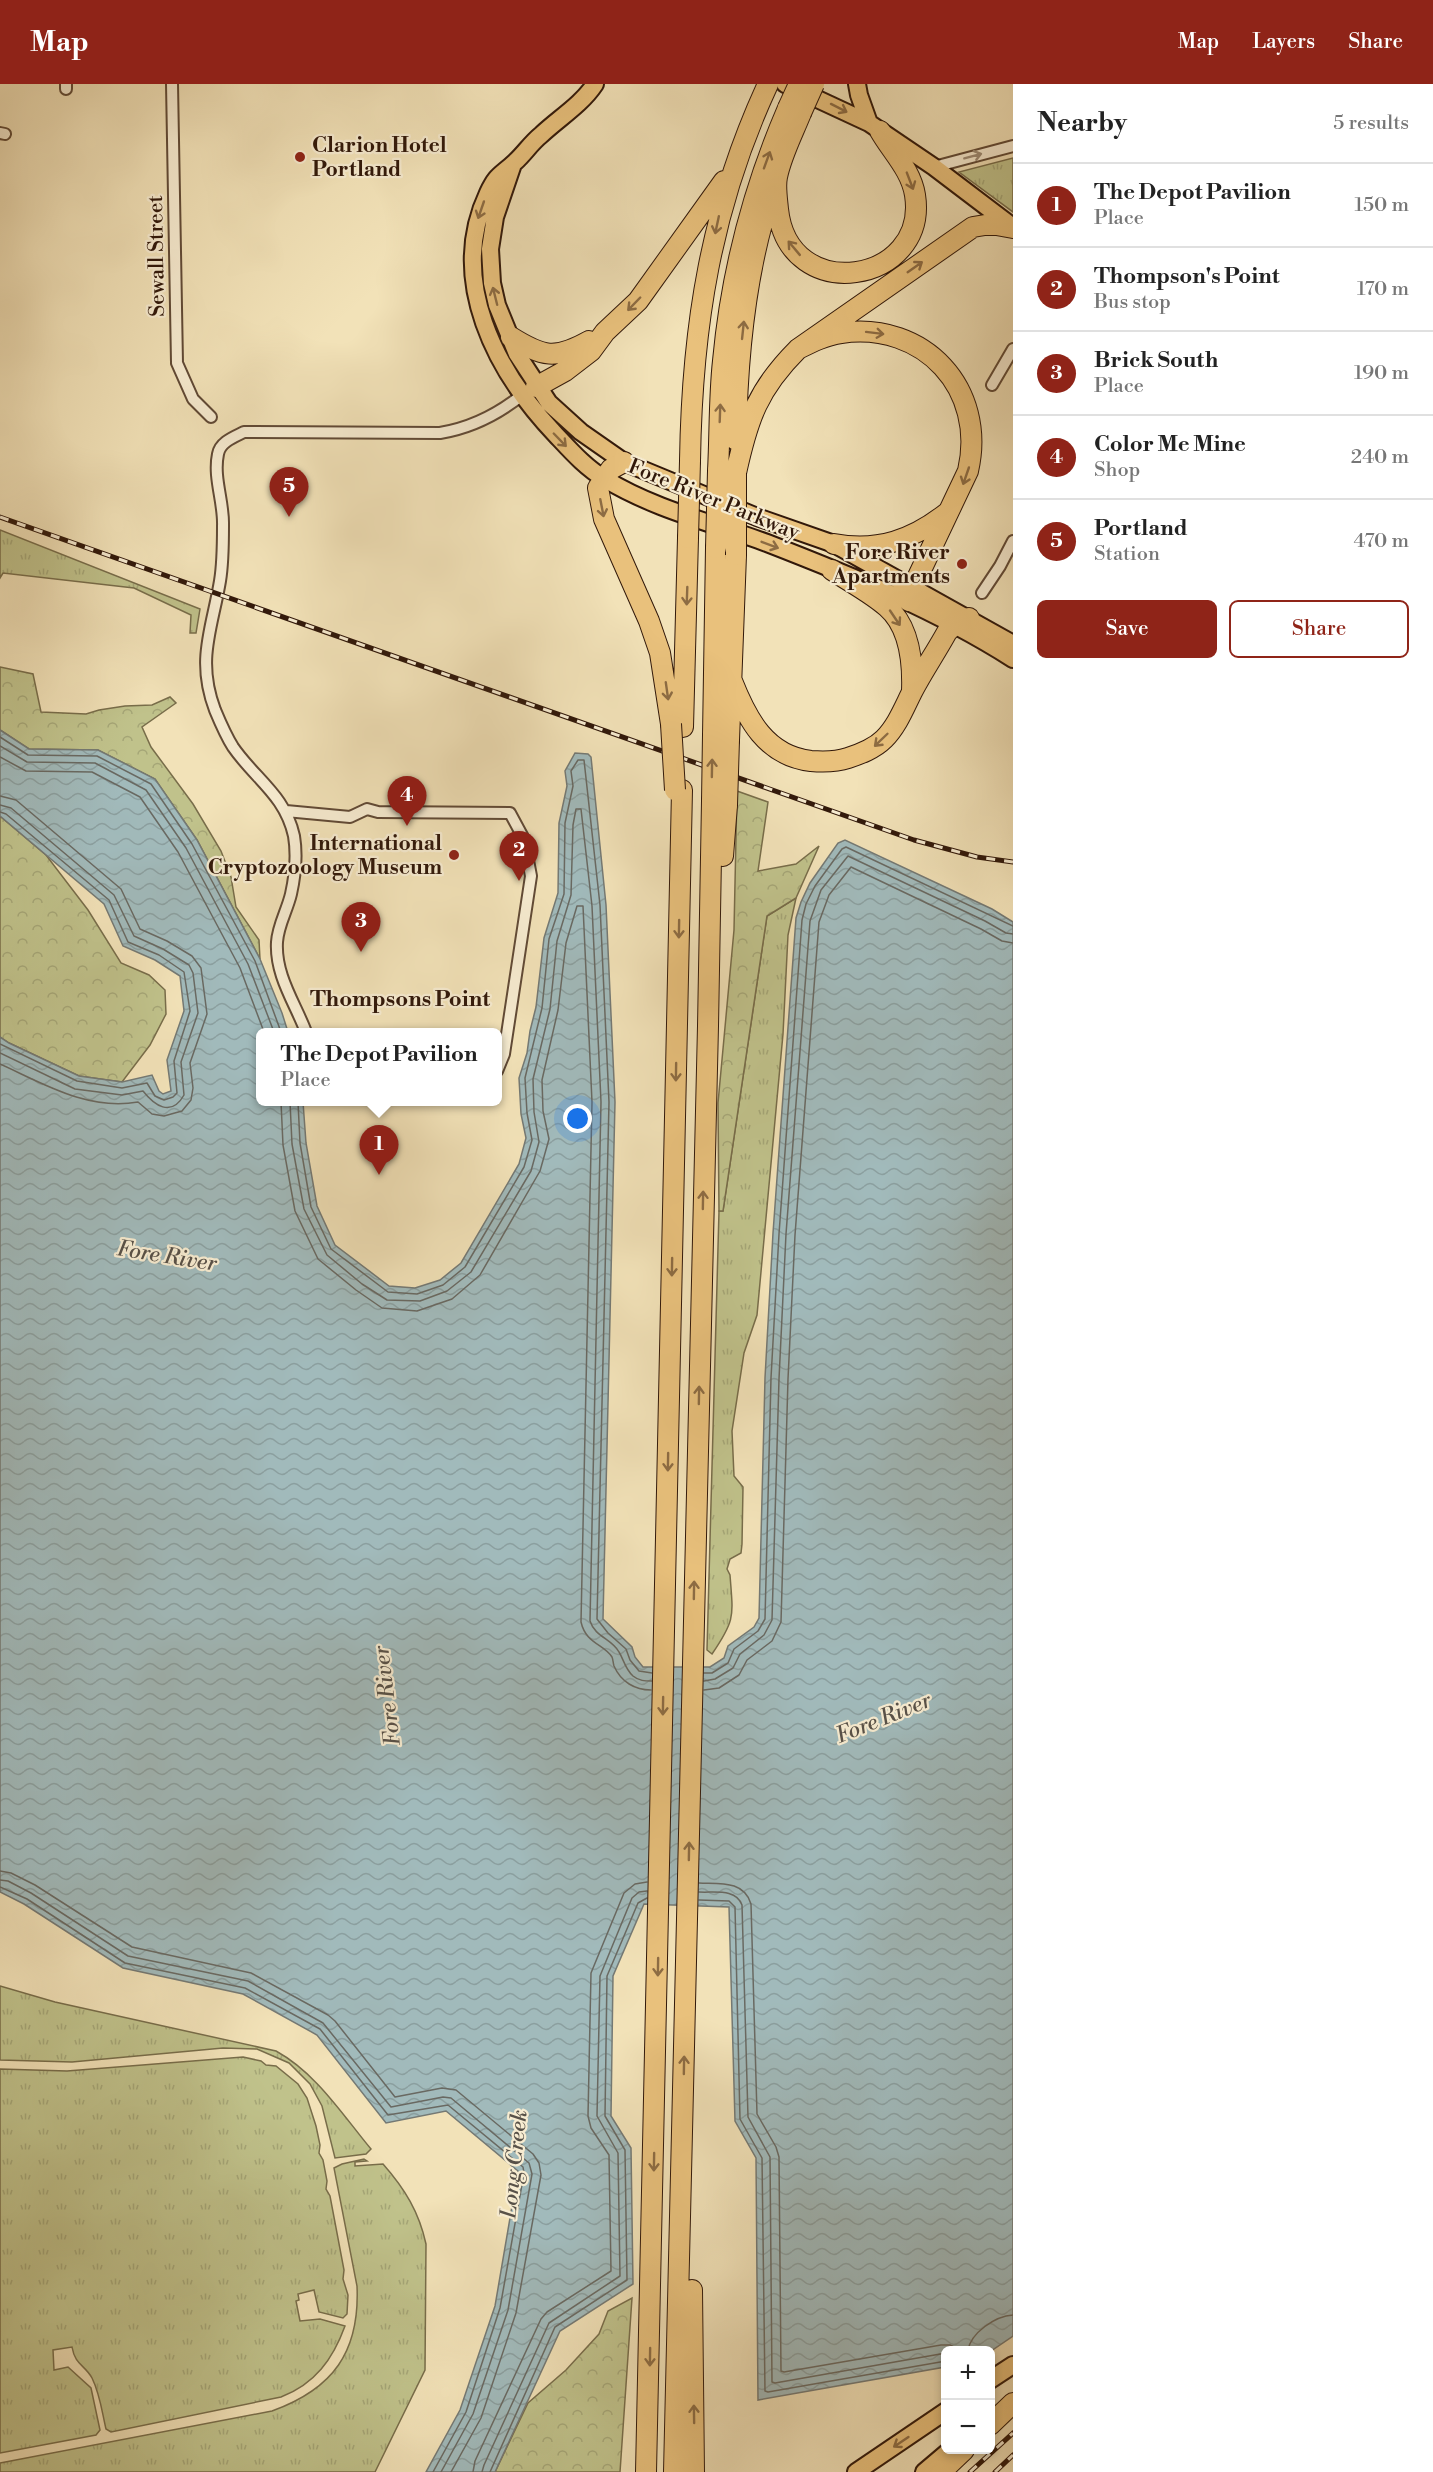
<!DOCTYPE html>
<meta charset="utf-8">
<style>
:root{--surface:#fff;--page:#f2f2f2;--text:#222;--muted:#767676;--line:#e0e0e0;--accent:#8f2418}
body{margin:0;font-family:"Libre Bodoni",serif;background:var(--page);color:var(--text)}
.controls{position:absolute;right:18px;bottom:18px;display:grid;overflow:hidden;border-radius:9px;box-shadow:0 3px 9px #0003}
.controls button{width:54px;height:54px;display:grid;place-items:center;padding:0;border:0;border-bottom:2px solid var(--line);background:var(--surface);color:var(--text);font:30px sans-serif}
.you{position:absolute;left:578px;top:1035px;width:21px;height:21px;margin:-15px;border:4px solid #fff;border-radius:50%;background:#1a73e8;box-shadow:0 0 0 9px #1a73e833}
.badge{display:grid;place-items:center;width:39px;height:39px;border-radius:50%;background:var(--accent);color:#fff;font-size:20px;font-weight:700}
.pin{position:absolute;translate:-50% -50px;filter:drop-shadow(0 2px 3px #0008)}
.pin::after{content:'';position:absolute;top:32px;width:21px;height:18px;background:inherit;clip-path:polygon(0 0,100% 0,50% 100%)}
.popup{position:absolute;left:256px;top:944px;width:246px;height:78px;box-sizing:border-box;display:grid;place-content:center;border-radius:9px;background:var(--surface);filter:drop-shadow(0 2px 4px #0005);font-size:20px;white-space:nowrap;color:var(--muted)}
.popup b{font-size:22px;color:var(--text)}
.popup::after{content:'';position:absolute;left:50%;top:100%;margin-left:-12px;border:12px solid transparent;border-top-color:var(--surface)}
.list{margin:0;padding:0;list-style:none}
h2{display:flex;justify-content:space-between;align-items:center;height:78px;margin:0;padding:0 24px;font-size:26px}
h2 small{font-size:20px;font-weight:400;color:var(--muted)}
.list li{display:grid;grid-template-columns:39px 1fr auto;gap:18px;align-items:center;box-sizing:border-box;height:84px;padding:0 24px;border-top:2px solid var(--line)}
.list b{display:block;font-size:22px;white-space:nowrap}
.list p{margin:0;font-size:20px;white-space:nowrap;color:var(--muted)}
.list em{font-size:20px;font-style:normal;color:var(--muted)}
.actions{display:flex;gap:12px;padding:18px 24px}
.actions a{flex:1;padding:14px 0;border:2px solid var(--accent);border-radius:9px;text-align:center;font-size:21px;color:var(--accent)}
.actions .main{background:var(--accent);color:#fff}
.map{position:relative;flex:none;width:1013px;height:2388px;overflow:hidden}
header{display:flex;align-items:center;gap:36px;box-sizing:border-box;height:84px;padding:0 30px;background:var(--accent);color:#fff}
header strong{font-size:28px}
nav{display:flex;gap:33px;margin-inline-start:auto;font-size:21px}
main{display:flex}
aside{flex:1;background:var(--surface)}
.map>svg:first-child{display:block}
.grass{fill:url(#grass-tufts);stroke:#786d4a;stroke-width:1.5}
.forest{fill:url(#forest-crowns);stroke:#786d4a;stroke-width:1.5}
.water{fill:url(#water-waves);stroke:#747974;stroke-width:1.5}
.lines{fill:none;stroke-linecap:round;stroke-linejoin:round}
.shore{stroke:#696962;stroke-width:1.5}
.minor-casing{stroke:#614a36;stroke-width:14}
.primary-casing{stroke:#31180a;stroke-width:20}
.motorway-casing{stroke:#31180a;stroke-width:22}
.minor{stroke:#f7ecd1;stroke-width:10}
.primary{stroke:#e9c17c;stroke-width:16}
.motorway{stroke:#e9c17c;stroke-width:20}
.rail-casing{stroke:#31180a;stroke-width:5}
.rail{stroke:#f7ecd1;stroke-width:3;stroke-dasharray:9;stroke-linecap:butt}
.motorway-bridge-casing{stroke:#31180a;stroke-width:22;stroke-linecap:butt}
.motorway-bridge{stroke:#e9c17c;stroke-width:20}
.oneway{stroke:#8d6c43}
.oneway2{stroke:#9e8d77}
.poi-dot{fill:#8f2418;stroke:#f7ecd1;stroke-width:2}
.labels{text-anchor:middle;stroke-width:4.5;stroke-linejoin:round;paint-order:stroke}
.poi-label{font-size:21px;font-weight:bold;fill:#31180a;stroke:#f7ecd1;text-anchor:end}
.street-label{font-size:21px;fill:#31180a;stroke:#f7ecd1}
.neighbourhood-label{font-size:22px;font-weight:bold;fill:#31180a;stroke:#f7ecd1}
.water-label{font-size:22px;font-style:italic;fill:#585148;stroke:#f7ecd1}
</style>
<header>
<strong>Map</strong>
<nav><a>Map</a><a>Layers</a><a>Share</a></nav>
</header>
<main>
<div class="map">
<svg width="1013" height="2388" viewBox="0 0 1013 2388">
<defs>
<pattern id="grass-tufts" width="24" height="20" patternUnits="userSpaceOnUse" patternTransform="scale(1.5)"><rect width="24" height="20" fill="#c0c28b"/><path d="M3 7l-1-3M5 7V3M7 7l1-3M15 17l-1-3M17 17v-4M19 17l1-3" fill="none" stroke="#a5a677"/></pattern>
<pattern id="forest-crowns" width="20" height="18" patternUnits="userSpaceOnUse" patternTransform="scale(1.5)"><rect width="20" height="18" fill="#c0c28b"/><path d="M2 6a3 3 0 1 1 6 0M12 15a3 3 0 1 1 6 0" fill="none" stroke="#a5a677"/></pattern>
<pattern id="water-waves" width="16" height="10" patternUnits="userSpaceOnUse" patternTransform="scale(1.5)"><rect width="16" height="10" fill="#a1babb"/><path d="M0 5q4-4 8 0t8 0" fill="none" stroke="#8b9f9f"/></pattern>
</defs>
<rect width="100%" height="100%" fill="#f2e2b8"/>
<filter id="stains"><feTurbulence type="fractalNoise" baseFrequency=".00333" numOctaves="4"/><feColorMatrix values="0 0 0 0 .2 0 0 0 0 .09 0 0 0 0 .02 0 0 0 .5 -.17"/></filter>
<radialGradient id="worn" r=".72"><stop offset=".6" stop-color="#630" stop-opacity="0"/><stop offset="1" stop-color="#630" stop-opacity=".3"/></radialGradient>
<path class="grass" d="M1013,74V128L959,88Z
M0,446L200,525L196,549H190L191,531L134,504L3,489L0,494Z
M796,814L788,851L783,950L757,1231L744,1269L732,1347L734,1392L743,1403L742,1460L741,1469L730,1475L727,1485L730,1491C733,1532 736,1535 712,1570L707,1566L719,1127H723L767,832Z
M0,1902L55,1918L276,1967C316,1989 342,2030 371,2065L366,2070L335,2074L322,2022L310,2000L289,1979L257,1965L223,1964L72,1978L0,1976Z
M243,1973L261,1977L266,1981L276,1982L298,2000L307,2014L316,2042L320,2061L319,2069L323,2076L327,2097L326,2105L330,2112L344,2186L343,2195L348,2211L347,2230L343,2234L319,2228L314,2206L298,2210L299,2216L296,2217L300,2237L320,2235L345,2242C333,2275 315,2300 281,2313L111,2348L106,2345C102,2328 100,2310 92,2294C85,2281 75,2281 72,2263L53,2266L54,2286L68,2283L91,2304L100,2346L96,2351L0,2369V1985L67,1987Z
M364,2075L367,2077L355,2078V2082L383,2080C405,2105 419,2128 426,2160L425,2286L375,2388H0V2379L272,2327C333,2305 360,2268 357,2202L334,2084L342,2080Z"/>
<path class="forest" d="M0,583L33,590L41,628L86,630L99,626L125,622L152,621L170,613L176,619L142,643L151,663L193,720L221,767L231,793L236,823L259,856L260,875L197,756L155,695L98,666L29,665L0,646Z
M737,707L768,718L758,787L796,780L819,762L796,814L767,832L723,1127H719L718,1019L734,846Z
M0,732L46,771L88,826L121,879L149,891L165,906L166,930L150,961L122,998L79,992L9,959L0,953Z
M632,2214L620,2388H495L528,2319L566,2286L599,2250L608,2227Z"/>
<path class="water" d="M0,646L29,665L98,666L155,695L197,756L260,875L282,929L288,948H260V1018H303L306,1059L317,1122L335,1161L389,1202L415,1204L440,1196L461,1179L519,1080L526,1054L521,1030L519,994L527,969L530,947L536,923L544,854L558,809L559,739L567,702L565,687L575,669L588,670L591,673L606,821L615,1018L603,1535L632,1563L635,1573L643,1583H710L724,1574L728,1562L754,1543L759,1534L765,1294L773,1149L796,834L801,818L810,799L838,759L845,756L992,825L1013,838V2252L991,2267L946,2266L945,2283L758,2316L756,2074L735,2037L729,1823L644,1820L613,1892L611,2032L631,2064L633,2200L560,2247L495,2388H426L460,2326L495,2222L518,2087L446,2027L386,2039L317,1951L243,1910L123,1884L24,1820L0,1808V953L9,959L79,992L122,998L152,991L159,1007L163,1010L171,1007L167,976L184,927L180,892L155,876L123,862L104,820L0,732Z"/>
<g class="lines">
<path class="shore" d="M0,653L28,671L97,672L151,700L192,760L255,877L281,948
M0,662L27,678L95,679L146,706L186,764L248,880L274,948
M0,673L26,687L92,688L140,713L178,768L240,884L264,948
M0,712L16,716L121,805L140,845L167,857L192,872L201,884L207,930L190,979L193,1004L191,1016L182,1027L164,1032L152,1030L138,1018C88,1027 44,1000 0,980
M0,721L11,724L114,811L134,852L163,865L189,881L193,889L198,929L181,978L184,1011C171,1034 154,1021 143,1007L122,1011L75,1005L0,969
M0,728L6,730L109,816L128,858L159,871L184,888L190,927L174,977L177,1009L173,1013L164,1016L155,1012L147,999L122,1004L77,997L0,960
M281,1018L283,1061L295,1127L318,1175L356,1206L382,1224L417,1227L452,1215L480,1191L540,1087L549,1055L543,1027L542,996L558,926L566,859L577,822H583L592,1018L581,1538C586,1560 604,1560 612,1573C613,1575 613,1579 614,1582C621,1598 635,1606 651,1606
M290,1018L292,1060L304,1125L327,1171L362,1200L387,1216L420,1217L447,1207L471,1188L531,1087L539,1058L534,1028L533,995L550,925L557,857L571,811L573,741L576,725H581L592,822L601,1018L590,1537C595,1553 612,1555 619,1568C624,1576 625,1585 633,1592C639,1597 645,1597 652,1597
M298,1018L300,1059L311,1123L331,1165L388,1208L417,1210L443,1201L465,1183L524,1083L532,1056L527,1029L525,994L542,924L549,855L564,810L565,739L573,702L571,687L578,676H584L600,821L609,1018L597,1535L608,1549L626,1565L630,1576L639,1587L652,1589
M704,1589H712L728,1579L734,1565L758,1547L765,1535L771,1294L779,1150L802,836L806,820L815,802L842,765L846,763L1013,842
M704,1597L715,1595L733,1584L740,1570L764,1551L772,1536L779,1295L786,1150L810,837L821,806L848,772L985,837L1006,849L1013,850
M704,1606L719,1604L739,1591L747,1576L772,1557L781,1538L788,1295L795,1151L819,838L829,811L851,783L981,845L1002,857L1013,859
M0,1787L11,1789L35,1801L132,1863L251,1889L328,1931L335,1937L395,2013L442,2004L456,2006L533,2070L539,2079L541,2091L516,2229L481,2334L451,2388
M0,1796L8,1797L31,1809L128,1872L248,1897L323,1939L391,2023L443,2013L451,2014L529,2079L532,2090L508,2226L473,2330L441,2388
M699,1799C719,1800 744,1796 751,1820L757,2030L776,2063L779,2073L781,2287L784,2288L941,2261H950L960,2266
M0,1803L27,1815L125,1879L245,1904L320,1945L388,2031L448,2021L523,2083L524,2089L500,2224L466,2328L433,2388
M699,1808C714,1809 736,1804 742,1821L748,2033L770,2073L772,2298L775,2299L946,2269
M699,1816L729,1817L735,1823L740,2035L762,2074L765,2307L768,2308L946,2277
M968,2266C971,2249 995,2232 1013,2231
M473,2388L475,2377L541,2235L547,2228L611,2187L609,2071L591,2044L588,2032L591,1889L624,1809L635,1800L647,1798
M482,2388L484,2381L549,2239L620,2192L618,2069L597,2032L600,1892L632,1814L639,1808L647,1807
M490,2388L555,2243L627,2196L625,2066L605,2032L607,1892L638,1819L647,1814"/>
<g class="minor-casing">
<path id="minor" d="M66,0V5
M172,0L177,279L193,315L211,333
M0,49L5,50
M934,83L1013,62
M992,301L1013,265
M982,509L1000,482L1013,457
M286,727L350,733L367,725L378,728L510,729L524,755L531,792L504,970L497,987
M306,948C295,919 275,891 277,858C278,841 287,827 291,810C295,792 297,770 294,752C285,711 255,695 233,663C226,652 220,638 215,626C196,576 212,545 220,497C223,479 223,460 223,442C224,418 213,394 218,370C220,358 234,353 244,348L440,349C471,344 497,331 522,311"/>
</g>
<g class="primary-casing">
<path id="primary" d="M595,0C581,21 559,34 541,51C531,59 524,70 515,78C500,92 497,90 488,109C447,196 496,288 556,351C571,367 586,384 605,395C654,425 713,439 767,459C852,492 936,526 1013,575
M785,0L869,39L934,83L1013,143
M857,0L859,11L869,39
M513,80L495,133L490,165L492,199L497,221L517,270L549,319L581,348L624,378L757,433L834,460L1013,560
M990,2296L1013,2281
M856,2388L946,2327
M924,2388L950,2366"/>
</g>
<g class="motorway-casing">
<path id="motorway" d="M801,29C793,49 781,72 777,93C775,102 777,115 778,125C788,223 929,200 915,111C911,86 892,68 880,47
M511,253C543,273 555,276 589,257
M798,265C812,258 826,251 841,249C924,237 987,305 968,387L912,505L909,517
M536,303L565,287L591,267L605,248L638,217L724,97
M736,356C737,276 746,183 772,107
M690,377C692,242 711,123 768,0
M624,378L611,385L598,404L604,435L649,537L660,569L671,640
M718,387C720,350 719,313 723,277C731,190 753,105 788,24
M736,389C748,334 758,305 798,265L973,143L991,140L1013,144
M834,460C878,468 913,456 948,428
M832,486C850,498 871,509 887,523C910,543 913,579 912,607
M732,597C747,635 766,672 811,677C823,678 836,678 848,674C860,670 874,665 884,655C897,642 904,624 912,608C923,587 936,568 947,548L955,540L969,534
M683,643L688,454
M713,651L716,464
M729,656L736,471
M723,772L727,721
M692,2206L694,2388
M990,2341L1013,2319
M646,2388L682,706
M674,2388L708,942L712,717
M941,2388L964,2366"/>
</g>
<use href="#minor" class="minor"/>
<use href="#primary" class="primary"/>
<use href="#motorway" class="motorway"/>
<g class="rail-casing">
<path id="rail" d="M0,433L914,756L977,773L1013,778
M970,2388L1013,2349
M995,2388L1013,2371"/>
</g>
<use href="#rail" class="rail"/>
<g class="motorway-bridge-casing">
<path id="motorway-bridge" d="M788,24L799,0
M801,29L814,0
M688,454L690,377
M716,464L718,387
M736,471V389
M671,640L675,706
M712,717L713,651
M727,721L729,656"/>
</g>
<use href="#motorway-bridge" class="motorway-bridge"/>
</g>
<defs><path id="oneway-shaft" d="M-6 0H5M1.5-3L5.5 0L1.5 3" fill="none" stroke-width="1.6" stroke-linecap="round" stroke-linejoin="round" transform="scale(1.5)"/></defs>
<g class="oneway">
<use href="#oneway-shaft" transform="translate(839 24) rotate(27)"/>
<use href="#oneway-shaft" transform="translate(767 76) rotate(-70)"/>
<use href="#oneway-shaft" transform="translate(910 97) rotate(69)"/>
<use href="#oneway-shaft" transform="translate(481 126) rotate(109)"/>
<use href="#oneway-shaft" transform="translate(717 141) rotate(102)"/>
<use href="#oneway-shaft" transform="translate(794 164) rotate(-130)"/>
<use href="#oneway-shaft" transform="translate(915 183) rotate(-35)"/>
<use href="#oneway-shaft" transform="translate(495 212) rotate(-104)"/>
<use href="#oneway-shaft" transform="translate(634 220) rotate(134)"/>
<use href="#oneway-shaft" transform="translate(743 246) rotate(-84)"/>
<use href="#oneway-shaft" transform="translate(875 249) rotate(7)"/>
<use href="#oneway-shaft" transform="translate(720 329) rotate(-88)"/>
<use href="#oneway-shaft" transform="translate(560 356) rotate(46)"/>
<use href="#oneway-shaft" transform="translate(966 392) rotate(109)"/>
<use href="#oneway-shaft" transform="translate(602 424) rotate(79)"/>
<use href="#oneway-shaft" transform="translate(770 461) rotate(21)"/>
<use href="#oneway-shaft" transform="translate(687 512) rotate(92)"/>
<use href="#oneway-shaft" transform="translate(895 534) rotate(56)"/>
<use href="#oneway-shaft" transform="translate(667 607) rotate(82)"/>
<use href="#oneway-shaft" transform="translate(881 656) rotate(136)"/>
<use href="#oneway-shaft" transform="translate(712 684) rotate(-89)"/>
<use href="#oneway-shaft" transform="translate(679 845) rotate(91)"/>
<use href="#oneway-shaft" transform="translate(676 988) rotate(91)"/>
<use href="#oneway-shaft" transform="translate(703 1116) rotate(-89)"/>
<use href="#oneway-shaft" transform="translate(672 1183) rotate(91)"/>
<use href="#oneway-shaft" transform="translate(699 1311) rotate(-89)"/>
<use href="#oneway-shaft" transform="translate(668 1378) rotate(91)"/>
<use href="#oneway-shaft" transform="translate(694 1506) rotate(-89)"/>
<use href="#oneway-shaft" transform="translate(663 1622) rotate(91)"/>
<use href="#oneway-shaft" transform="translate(689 1767) rotate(-89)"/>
<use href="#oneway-shaft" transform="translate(658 1883) rotate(91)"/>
<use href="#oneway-shaft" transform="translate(684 1981) rotate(-89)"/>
<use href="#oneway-shaft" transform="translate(654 2078) rotate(91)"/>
<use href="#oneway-shaft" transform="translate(650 2273) rotate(91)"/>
<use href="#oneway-shaft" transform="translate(694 2330) rotate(-91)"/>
<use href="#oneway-shaft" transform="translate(901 2358) rotate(146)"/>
</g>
<use class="oneway2" href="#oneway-shaft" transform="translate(973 72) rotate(-15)"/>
<g class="poi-dot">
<circle cx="300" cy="73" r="6"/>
<circle cx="962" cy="480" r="6"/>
<circle cx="454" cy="771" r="6"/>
</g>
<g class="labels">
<g class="poi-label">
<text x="312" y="68" text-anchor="start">Clarion Hotel<tspan x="312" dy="24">Portland</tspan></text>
<text x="950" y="475">Fore River<tspan x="950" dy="24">Apartments</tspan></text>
<text x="442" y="766">International<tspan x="442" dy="24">Cryptozoology Museum</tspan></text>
</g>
<g class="street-label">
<text transform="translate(156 172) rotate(-91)" y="7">Sewall Street</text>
<text transform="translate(714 415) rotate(22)" y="7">Fore River Parkway</text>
</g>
<g class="neighbourhood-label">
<text x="400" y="922">Thompsons Point</text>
</g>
<g class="water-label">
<text transform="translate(167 1171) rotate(9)" y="8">Fore River</text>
<text transform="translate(386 1612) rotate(-97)" y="8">Fore River</text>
<text transform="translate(883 1633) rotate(-22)" y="8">Fore River</text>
<text transform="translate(513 2080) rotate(-84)" y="8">Long Creek</text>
</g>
</g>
<rect width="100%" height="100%" filter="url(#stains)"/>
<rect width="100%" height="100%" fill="url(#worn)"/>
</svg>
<div class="controls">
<button>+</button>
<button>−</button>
</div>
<div class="you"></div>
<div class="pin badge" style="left:379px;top:1091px">1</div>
<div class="popup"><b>The Depot Pavilion</b>Place</div>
<div class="pin badge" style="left:519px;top:797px">2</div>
<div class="pin badge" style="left:361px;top:868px">3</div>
<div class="pin badge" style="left:407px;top:742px">4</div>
<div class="pin badge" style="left:289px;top:433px">5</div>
</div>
<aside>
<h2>Nearby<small>5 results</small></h2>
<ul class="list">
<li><span class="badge">1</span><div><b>The Depot Pavilion</b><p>Place</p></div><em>150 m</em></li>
<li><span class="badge">2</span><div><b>Thompson's Point</b><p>Bus stop</p></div><em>170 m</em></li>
<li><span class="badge">3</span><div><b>Brick South</b><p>Place</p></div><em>190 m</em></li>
<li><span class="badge">4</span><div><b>Color Me Mine</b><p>Shop</p></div><em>240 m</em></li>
<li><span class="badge">5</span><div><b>Portland</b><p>Station</p></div><em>470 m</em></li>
</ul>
<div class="actions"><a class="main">Save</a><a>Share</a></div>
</aside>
</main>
